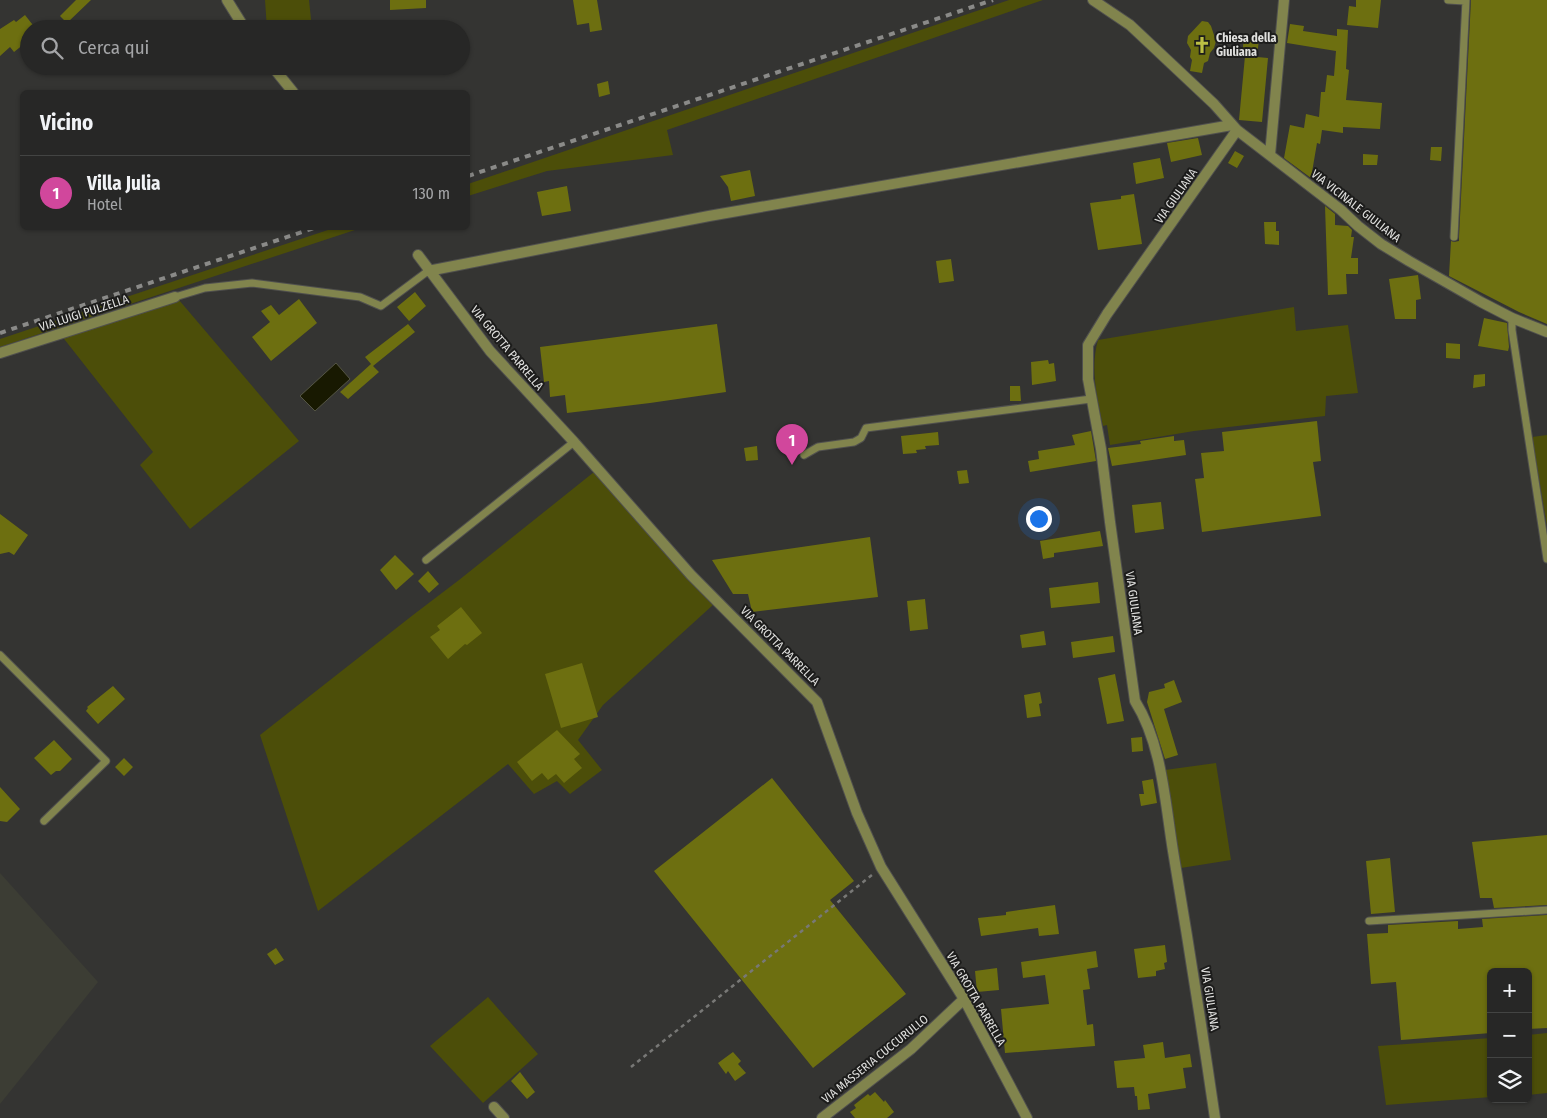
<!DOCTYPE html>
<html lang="it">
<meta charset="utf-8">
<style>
:root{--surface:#272726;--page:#333332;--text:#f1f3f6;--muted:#a4a5a7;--line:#434443;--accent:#db2777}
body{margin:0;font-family:"Fira Sans Condensed",sans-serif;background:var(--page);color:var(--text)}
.controls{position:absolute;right:15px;bottom:15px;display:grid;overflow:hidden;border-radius:8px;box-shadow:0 1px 4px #0004}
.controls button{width:45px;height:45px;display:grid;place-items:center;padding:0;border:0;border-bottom:1px solid var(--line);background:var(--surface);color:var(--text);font:25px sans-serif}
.you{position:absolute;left:1038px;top:518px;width:18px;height:18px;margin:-12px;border:4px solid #fff;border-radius:50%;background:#1a73e8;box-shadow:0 0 0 8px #1a73e833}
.badge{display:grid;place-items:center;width:32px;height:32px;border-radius:50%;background:var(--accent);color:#fff;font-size:16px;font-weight:700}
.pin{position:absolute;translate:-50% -41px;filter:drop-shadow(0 1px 2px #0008)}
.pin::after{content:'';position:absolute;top:26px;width:18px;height:15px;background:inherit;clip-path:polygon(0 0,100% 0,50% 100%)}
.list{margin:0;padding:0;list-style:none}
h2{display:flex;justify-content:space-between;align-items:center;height:65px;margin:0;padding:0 20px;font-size:21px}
h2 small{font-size:16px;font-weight:400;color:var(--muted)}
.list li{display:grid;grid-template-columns:32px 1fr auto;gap:15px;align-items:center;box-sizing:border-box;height:75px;padding:0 20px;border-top:1px solid var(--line)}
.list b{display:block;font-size:19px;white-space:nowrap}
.list p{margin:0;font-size:16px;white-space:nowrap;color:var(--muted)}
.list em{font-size:16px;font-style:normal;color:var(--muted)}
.icon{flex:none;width:28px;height:28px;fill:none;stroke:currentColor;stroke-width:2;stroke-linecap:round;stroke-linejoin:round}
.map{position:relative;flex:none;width:1547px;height:1118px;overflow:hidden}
.search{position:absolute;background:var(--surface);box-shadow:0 1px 4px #0004;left:20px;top:20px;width:450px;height:55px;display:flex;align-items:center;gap:12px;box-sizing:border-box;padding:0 18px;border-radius:28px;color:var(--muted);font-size:19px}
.panel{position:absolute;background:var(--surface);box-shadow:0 1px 4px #0004;left:20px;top:90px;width:450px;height:140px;border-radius:8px}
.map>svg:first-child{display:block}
.built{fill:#3c3d34}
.green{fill:#4c4e09}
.water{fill:#181901;stroke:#545544}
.building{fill:#6d6f10}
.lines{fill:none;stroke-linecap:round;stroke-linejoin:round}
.lane-casing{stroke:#50504e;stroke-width:9}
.street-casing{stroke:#50504e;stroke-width:12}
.path{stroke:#787876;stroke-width:2.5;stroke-dasharray:4 4;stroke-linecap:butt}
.lane{stroke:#81844d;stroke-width:7}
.street{stroke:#81844d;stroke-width:10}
.rail{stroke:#8a8a88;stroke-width:4;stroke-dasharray:6 6;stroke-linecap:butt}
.labels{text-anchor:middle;stroke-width:4;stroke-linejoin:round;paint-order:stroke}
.poi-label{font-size:12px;font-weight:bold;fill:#e1e1df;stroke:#1c1c1b;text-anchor:start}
.street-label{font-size:12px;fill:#e1e1df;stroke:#1c1c1b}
</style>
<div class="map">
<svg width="1547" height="1118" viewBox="0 0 1547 1118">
<rect width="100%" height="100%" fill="#343432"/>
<path class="built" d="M0,873L98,982L0,1104Z"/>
<path class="green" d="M265,0H309L312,29H267Z
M1009,0H1043L667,130L673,155L547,171L468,196V184Z
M334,228H361L0,347V339Z
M179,300L299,441L190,529L140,465L153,452L61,335Z
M1294,307L1296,331L1348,325L1358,393L1326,396L1325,416L1194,431L1110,445L1107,425L1103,426C1097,398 1090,368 1098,340Z
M1547,435V526L1532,437Z
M594,472L714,604L603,705L578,740L602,770L570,794L557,781L534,794L508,764L318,911L260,735L413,615L459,580Z
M1216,763L1231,860L1181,868L1165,770Z
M488,997L538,1054L483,1103L430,1046Z
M1547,1033V1093L1528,1095V1035Z
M1491,1038V1097L1386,1105L1378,1046Z"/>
<path class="water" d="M336,363L350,379L315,411L300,396Z"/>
<path class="building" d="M76,0H91L67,23L60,16Z
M390,0H426V8L390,10Z
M573,0H597L602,30L590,32L589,23L577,25Z
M1356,0H1381L1378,28L1347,25L1349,6L1356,7Z
M1471,0H1547V324L1519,312L1449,276L1451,241L1454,242L1459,241V237Z
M25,15L36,29H29V40L14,52L10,47L0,56V29L14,20L16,22Z
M1202,21L1208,22L1211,26L1216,41L1214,48L1210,53L1208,61L1204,63L1202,73L1190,71L1192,60L1190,57L1191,50L1187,43L1188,36Z
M1290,24L1304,26L1303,31L1337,36V29L1348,30L1346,69L1349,70L1346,100L1382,103L1380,129L1343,127V133L1322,130L1320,144L1317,143L1311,178L1284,158L1290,125L1304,128L1306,114L1319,117L1321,92H1325L1327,75L1334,76L1336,51L1287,43Z
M1244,37L1259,39L1257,57L1268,58L1262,122L1239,120L1245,56L1242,55Z
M608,81L610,94L599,97L597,84Z
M1198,138L1202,155L1171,162L1167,143Z
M1431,147H1442L1441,161L1430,160Z
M1235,151L1244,156L1237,168L1228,163Z
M1363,154L1378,155L1377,165H1363Z
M1160,158L1164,178L1136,184L1133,163Z
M750,170L755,196L731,201L728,187L720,176Z
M567,186L571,211L542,216L537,192Z
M1134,194L1142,244L1098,250L1090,203L1121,199V196Z
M1325,206L1335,214V225L1348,226L1352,230L1351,237H1354L1351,258H1358V274H1346L1347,294L1328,295Z
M1264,222H1276V231H1279V245L1265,244Z
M951,259L954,281L939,283L936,261Z
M1418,275L1421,299L1416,300V319H1395L1389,279Z
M415,292L426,306L409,321L397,307Z
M299,299L317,323L271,361L252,337L270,322L261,311L271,305L279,315Z
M1484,318L1507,323L1509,347L1508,351L1478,346Z
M408,324L415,332L373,366L379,372L348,399L340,392L371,364L365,357Z
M717,324L726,392L650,403L567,413L565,395L550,397L549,381L544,382L540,347Z
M1446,343L1460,344V359L1446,358Z
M1048,360L1049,364L1054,363L1056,381L1032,385L1031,362Z
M1485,374V386L1473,388L1474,375Z
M1010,386H1020L1021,401H1010Z
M1317,421L1321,461L1313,462L1321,516L1202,532L1195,479L1204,478L1201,453L1224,451L1222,432Z
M1091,431L1096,461L1030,472L1028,461L1039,459L1038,451L1075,445L1072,435Z
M938,432L939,445L925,446L926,449L916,450L917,453L903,454L901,436Z
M1174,436V441L1184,440L1186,455L1112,466L1108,448L1141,444L1140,441Z
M757,446L758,460L746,461L744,448Z
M967,470L969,483L959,484L957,471Z
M1161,502L1164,529L1135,533L1132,505Z
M0,514L28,535L14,555L9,552L0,554Z
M1100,531L1103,546L1054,553V557L1043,559L1040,541Z
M870,537L878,597L752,612L748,594H733L712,560Z
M395,555L414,574L396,590L380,570Z
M428,571L439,584L429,593L418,581Z
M1098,582L1100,603L1051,608L1049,588Z
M925,599L928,629L910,631L907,601Z
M461,607L482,633L467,645L465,644L448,659L430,637L440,630L437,626Z
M1044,631L1046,645L1022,648L1020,635Z
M1113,636L1115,652L1073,658L1071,642Z
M582,663L598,717L561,728L545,674Z
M1115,674L1124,721L1107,724L1098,678Z
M1174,680L1182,702L1164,709L1178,755L1165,759L1147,702L1149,692L1165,688L1164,684Z
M113,686L125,699L98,724L86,711L88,708L87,707Z
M1040,692L1042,703L1039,704L1041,716L1027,718L1024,695Z
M557,730L580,754L574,759L582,768L564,783L556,774L548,780L542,773L532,781L517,762Z
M1142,737L1143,751L1132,752L1131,738Z
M54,740L72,759L60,771H56L51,775L34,758Z
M124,758L133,767L124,776L115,767Z
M772,778L854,881L830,900L906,994L813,1068L654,871Z
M1153,779L1157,803L1141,806L1139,794H1144L1142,781Z
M0,787L20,809L7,822L0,821Z
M1547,835V905L1494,908L1492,898H1480L1472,842Z
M1390,858L1395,912L1371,914L1366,861Z
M1055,905L1059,934L1039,936L1038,928L981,936L978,918L1006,915V912Z
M1547,915V1028L1528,1029V972H1491V1033L1401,1040L1396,982L1371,984L1367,934L1388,933V925L1458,921V929L1483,927L1482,919Z
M1165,945L1167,962L1164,963L1165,969L1156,971V976L1138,978L1134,949Z
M276,948L284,960L275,965L267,954Z
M1096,951L1098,967L1087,969L1090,989L1083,990L1087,1025L1093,1024L1095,1046L1005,1053L1001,1009L1049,1004L1045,975L1023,978L1021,962Z
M997,968L999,990L977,992L975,971Z
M1163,1042L1165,1058L1190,1054L1192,1067L1183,1068L1186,1088L1148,1094L1150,1109L1138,1110L1137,1096H1135L1134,1087L1117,1088L1114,1061L1145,1058L1143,1045Z
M733,1052L741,1061L738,1064L746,1073L735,1081L728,1071L726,1074L718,1063Z
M520,1072L535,1092L527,1099L511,1081Z
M875,1092L884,1102L885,1100L894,1112L887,1118H855L850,1112L856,1108L854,1105L868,1094L870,1096Z"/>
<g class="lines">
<g class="lane-casing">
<path id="lane" d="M1448,0L1465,1
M1454,237L1466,0
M175,297L205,288L252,283L360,297L381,306L428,271
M1512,318V330L1547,559
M804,455L818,447L854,442L861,438L866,428L1091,399
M426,560L574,442
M0,655L106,761L44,821
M1369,921L1547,910"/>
</g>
<g class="street-casing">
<path id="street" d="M227,0L245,29
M1093,0L1130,25L1214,104L1237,130L1341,210L1358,226L1381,244L1409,261L1481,302L1512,318L1547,332
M272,66L293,92
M1270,155L1284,0
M418,255L490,351L574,442L691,575L817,702L857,813L881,867L964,999L1027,1118
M428,271L709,216L1232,125
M0,353L175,297
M494,1107L504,1118
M822,1118L911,1049L964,999
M1215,1118C1202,1029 1188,940 1173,851C1165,802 1162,744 1135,701L1110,522L1101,449L1088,379V345L1107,314L1237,130"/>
</g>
<path class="path" d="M631,1067L872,875"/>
<use href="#lane" class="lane"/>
<use href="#street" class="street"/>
<path class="rail" d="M468,176L993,0
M0,333L314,228"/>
</g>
<defs>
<g id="church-bare" transform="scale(1.35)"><path d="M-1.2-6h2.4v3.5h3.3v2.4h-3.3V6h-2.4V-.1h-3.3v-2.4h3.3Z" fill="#bcbf44" stroke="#1c1c1b" stroke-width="2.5" paint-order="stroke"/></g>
</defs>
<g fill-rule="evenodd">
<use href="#church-bare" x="1202" y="45"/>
</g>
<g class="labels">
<g class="poi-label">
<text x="1216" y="42">Chiesa della<tspan x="1216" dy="14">Giuliana</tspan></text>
</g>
<g class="street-label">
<text transform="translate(1176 196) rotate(-55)" y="4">VIA GIULIANA</text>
<text transform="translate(1356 206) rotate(38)" y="4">VIA VICINALE GIULIANA</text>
<text transform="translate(84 313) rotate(-18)" y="4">VIA LUIGI PULZELLA</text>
<text transform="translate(507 348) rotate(50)" y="4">VIA GROTTA PARRELLA</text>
<text transform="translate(1134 603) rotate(82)" y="4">VIA GIULIANA</text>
<text transform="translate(780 646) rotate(45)" y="4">VIA GROTTA PARRELLA</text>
<text transform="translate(976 999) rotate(60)" y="4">VIA GROTTA PARRELLA</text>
<text transform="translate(1210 999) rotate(81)" y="4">VIA GIULIANA</text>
<text transform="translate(875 1059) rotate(-39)" y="4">VIA MASSERIA CUCCURULLO</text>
</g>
</g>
</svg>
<div class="controls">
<button>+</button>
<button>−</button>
<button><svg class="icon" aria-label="layers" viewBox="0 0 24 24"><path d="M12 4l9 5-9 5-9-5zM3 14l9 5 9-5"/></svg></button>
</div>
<div class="you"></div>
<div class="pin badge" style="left:792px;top:465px;background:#d1479c">1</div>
<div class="search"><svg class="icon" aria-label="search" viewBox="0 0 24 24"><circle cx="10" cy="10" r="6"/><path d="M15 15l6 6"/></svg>Cerca qui</div>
<section class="panel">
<h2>Vicino<small></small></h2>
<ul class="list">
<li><span class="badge" style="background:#d1479c">1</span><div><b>Villa Julia</b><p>Hotel</p></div><em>130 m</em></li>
</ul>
</section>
</div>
